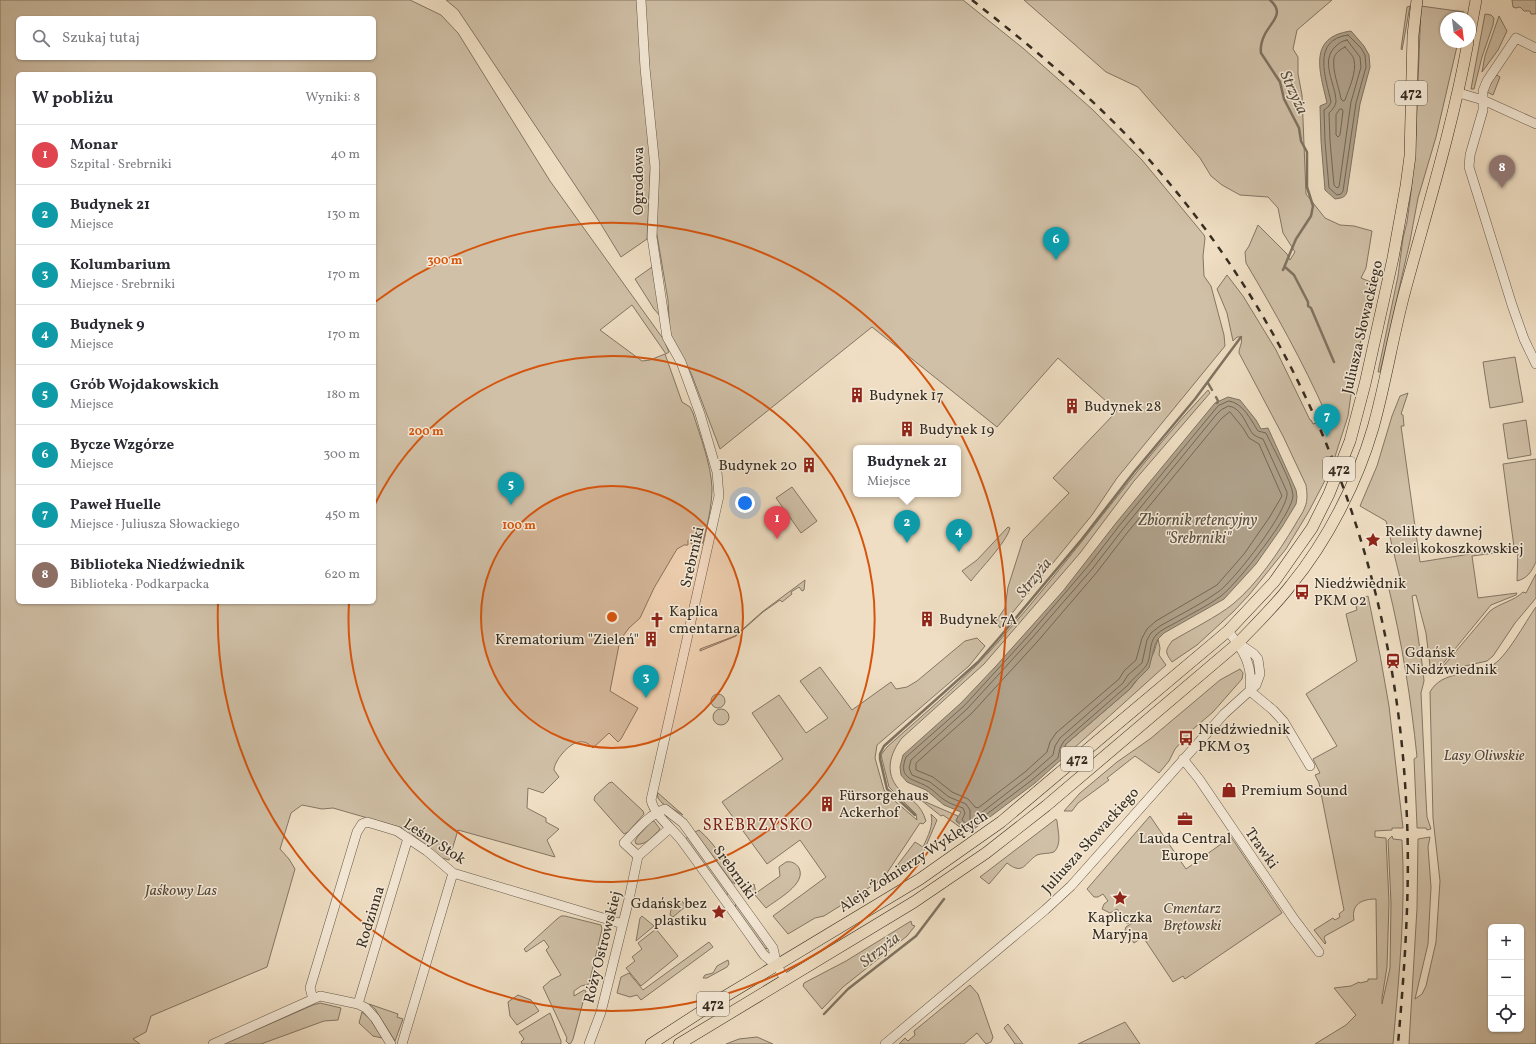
<!DOCTYPE html>
<html lang="pl">
<meta charset="utf-8">
<style>
:root{--surface:#fff;--page:#f2f2f3;--text:#2b2b33;--muted:#7c7c81;--line:#e1e1e2;--accent:#0f766e}
body{margin:0;font-family:Vollkorn,serif;background:var(--page);color:var(--text)}
.controls{position:absolute;right:12px;bottom:12px;display:grid;overflow:hidden;border-radius:6px;box-shadow:0 1px 3px #0004}
.controls button{width:36px;height:36px;display:grid;place-items:center;padding:0;border:0;border-bottom:1px solid var(--line);background:var(--surface);color:var(--text);font:20px sans-serif}
.compass{position:absolute;left:1440px;top:12px;width:36px;height:36px;border-radius:50%;background:var(--surface);box-shadow:0 1px 3px #0004;rotate:152deg}
.you{position:absolute;left:745px;top:503px;width:14px;height:14px;margin:-10px;border:3px solid #fff;border-radius:50%;background:#1a73e8;box-shadow:0 0 0 6px #1a73e833}
.badge{display:grid;place-items:center;width:26px;height:26px;border-radius:50%;background:var(--accent);color:#fff;font-size:13px;font-weight:700}
.pin{position:absolute;translate:-50% -33px;filter:drop-shadow(0 1px 2px #0008)}
.pin::after{content:'';position:absolute;top:21px;width:14px;height:12px;background:inherit;clip-path:polygon(0 0,100% 0,50% 100%)}
.popup{position:absolute;left:853px;top:445px;width:108px;height:52px;box-sizing:border-box;display:grid;place-content:center;border-radius:6px;background:var(--surface);filter:drop-shadow(0 1px 3px #0005);font-size:13px;white-space:nowrap;color:var(--muted)}
.popup b{font-size:15px;color:var(--text)}
.popup::after{content:'';position:absolute;left:50%;top:100%;margin-left:-8px;border:8px solid transparent;border-top-color:var(--surface)}
.list{margin:0;padding:0;list-style:none}
h2{display:flex;justify-content:space-between;align-items:center;height:52px;margin:0;padding:0 16px;font-size:17px}
h2 small{font-size:13px;font-weight:400;color:var(--muted)}
.list li{display:grid;grid-template-columns:26px 1fr auto;gap:12px;align-items:center;box-sizing:border-box;height:60px;padding:0 16px;border-top:1px solid var(--line)}
.list b{display:block;font-size:15px;white-space:nowrap}
.list p{margin:0;font-size:13px;white-space:nowrap;color:var(--muted)}
.list em{font-size:13px;font-style:normal;color:var(--muted)}
.icon{flex:none;width:22px;height:22px;fill:none;stroke:currentColor;stroke-width:2;stroke-linecap:round;stroke-linejoin:round}
.map{position:relative;flex:none;width:1536px;height:1044px;overflow:hidden}
.search{position:absolute;background:var(--surface);box-shadow:0 1px 3px #0004;left:16px;top:16px;width:360px;height:44px;display:flex;align-items:center;gap:10px;box-sizing:border-box;padding:0 14px;border-radius:6px;color:var(--muted);font-size:15px}
.panel{position:absolute;background:var(--surface);box-shadow:0 1px 3px #0004;left:16px;top:72px;width:360px;height:532px;border-radius:6px}
.map>svg:first-child{display:block}
.green{fill:#d0c0a7;stroke:#837664;fill-rule:evenodd}
.water{fill:#b0a28c;stroke:#7f7361}
.lines{fill:none;stroke-linecap:round;stroke-linejoin:round}
.shore{stroke:#736856;stroke-width:1}
.stream{stroke:#7f7361;stroke-width:2.5}
.minor-casing{stroke:#64594a;stroke-width:10}
.major-casing{stroke:#362d21;stroke-width:12}
.minor{stroke:#f5ead8;stroke-width:9}
.major{stroke:#efdec3;stroke-width:11}
.rail{stroke:#362d21;stroke-width:2.5;stroke-dasharray:7 7;stroke-linecap:butt}
.ring{fill:none;stroke:#d6550e;stroke-width:2}
.labels{text-anchor:middle;stroke-width:3;stroke-linejoin:round;paint-order:stroke}
.shield{fill:#f5ead8;stroke:#6f6658;stroke-width:1}
.shield-label{font-size:14px;font-weight:bold;fill:#362d21}
.street-label{font-size:15px;fill:#362d21;stroke:#f5ead8}
.poi-label{font-size:15px;fill:#362d21;stroke:#f5ead8;text-anchor:start}
.park-label{font-size:15px;font-style:italic;fill:#554a3c;stroke:#f5ead8}
.water-label{font-size:16px;font-style:italic;fill:#5b5041;stroke:#f5ead8}
.neighbourhood-label{font-size:16px;letter-spacing:1px;fill:#7a1f14;stroke:#f5ead8}
.centre{fill:#d6550e;stroke:#f5ead8;stroke-width:2}
.ring-label{font-size:12px;text-anchor:middle;font-weight:bold;fill:#d6550e;stroke:#f5ead8;stroke-width:3;stroke-linejoin:round;paint-order:stroke}
</style>
<div class="map">
<svg width="1536" height="1044" viewBox="0 0 1536 1044">
<rect width="100%" height="100%" fill="#efdec3"/>
<filter id="stains"><feTurbulence type="fractalNoise" baseFrequency=".005" numOctaves="4"/><feColorMatrix values="0 0 0 0 .2 0 0 0 0 .09 0 0 0 0 .02 0 0 0 .5 -.17"/></filter>
<radialGradient id="worn" r=".72"><stop offset=".6" stop-color="#630" stop-opacity="0"/><stop offset="1" stop-color="#630" stop-opacity=".3"/></radialGradient>
<path class="green" d="M0,0H410L441,15L458,33L550,181L664,340L669,352L666,354L632,305L600,330L642,361L650,360L665,354L682,402L690,407L693,413C700,436 711,464 712,488C712,507 707,525 703,543L691,544V540H688V545H684L677,549L654,588L640,618L629,628L620,640L610,691L638,708L621,739L618,742L609,733L593,748C589,744 585,741 579,742C569,743 554,761 554,770L559,777L543,793L528,788L527,808L546,818V822L559,829L547,840L555,857L458,830L449,860L439,857L406,829L333,808L322,809L302,805L291,813L280,849L289,859L295,869L267,967L151,1016L146,1032L133,1039L140,1044H0ZM18,18H374V58H18ZM18,74H374V602H18Z
M446,0H638L651,158L647,239L621,257L599,221L458,10Z
M644,0H963L1024,49L1093,110L1142,160L1204,235L1205,238L1203,256L1204,276L1211,286L1224,335L1225,346L1117,478L1092,515L1000,628L996,621L1005,608L1008,587L1023,540L1069,493L1053,478L1117,411L1058,358L997,427L872,327L720,449L691,373L670,336L668,300L656,229L654,133Z
M1024,0H1332L1297,30L1293,49L1298,57V74L1302,95L1306,194L1325,218L1340,225L1354,226L1372,231L1366,268L1361,278L1373,283L1354,373L1348,416L1331,469L1309,511L1286,549L1249,595L1234,611L1197,645L1172,662C1164,651 1166,650 1172,641C1190,630 1217,617 1233,604C1258,583 1278,553 1295,525C1298,519 1303,513 1305,507C1308,500 1307,492 1306,485L1283,436L1239,353C1239,347 1243,343 1241,337H1237L1233,341L1227,313L1217,289L1227,275L1243,296L1276,350L1310,420H1311L1313,424L1327,419L1326,414C1303,362 1275,312 1246,263L1245,252L1249,246L1258,225L1287,254L1290,260L1295,252L1283,233L1278,208L1268,197L1240,195L1222,185L1211,176L1200,158L1138,87L1106,72Z
M1512,0H1536V14H1531L1530,11H1524L1520,7L1516,8L1513,7Z
M1410,6L1402,50L1401,49L1407,7Z
M1421,6L1464,12L1463,18H1446V42H1458L1436,137L1418,198L1410,241L1380,372H1378L1398,276L1403,238L1407,222L1411,192L1416,132Z
M1485,14L1491,15L1494,18L1493,25L1482,57L1474,89H1471Z
M1499,16L1507,31L1498,50L1482,72L1485,56Z
M1497,75L1500,77L1493,95L1487,92L1493,79Z
M652,267L661,317L654,309L635,279Z
M1515,357L1523,402L1490,408L1483,362Z
M1208,390L1210,393L1134,481L1080,553L984,664L902,738C890,753 884,773 899,789C911,800 921,804 926,821L923,824L920,823L883,879L824,916L815,918L788,934L773,916L826,877L800,840L767,864L722,802L783,759L752,713L779,695L806,733L828,718L800,681L820,667L852,710L891,682L896,689L907,687L917,681L965,641L977,638L985,646L969,666L877,745L875,758L884,790L889,796L917,820L916,814L889,787L881,755L887,747C925,713 965,680 999,641C1072,560 1133,469 1208,390Z
M1408,393L1401,414L1403,415L1404,426H1401L1420,562L1514,547L1503,464L1536,459V562C1531,572 1528,578 1517,581L1518,550L1472,556L1478,598L1517,593L1516,595L1491,605L1436,672L1433,671L1430,666L1426,633L1416,595L1412,596L1423,670L1424,681L1421,693L1426,799L1427,817L1431,829L1427,830L1426,828H1417V826L1414,759L1417,757C1411,699 1402,642 1388,585L1400,578L1386,521L1360,506L1377,466L1392,416L1400,396Z
M1526,420L1531,455L1508,459L1503,424Z
M792,487L817,521L801,533L776,498Z
M1008,527L1010,528C1006,543 981,568 971,581L962,571L977,560Z
M1536,574V598L1515,623L1493,656L1487,661L1443,671L1440,670L1490,611C1500,603 1514,601 1523,592L1526,593Z
M805,580L804,590L802,591L799,587L791,592L792,594L782,602L780,600L763,612L736,636L700,651V649L735,636L762,612Z
M1368,596L1380,655L1389,706L1403,828H1392V830L1375,831V837L1386,838L1389,902L1387,967L1382,998V1004L1390,968L1391,903L1388,840L1392,836L1393,839L1402,840C1406,907 1399,978 1393,1044H1315L1346,1025L1356,1015L1334,988L1351,986L1359,982L1360,983L1368,981V979H1377L1376,899C1362,899 1351,904 1354,920L1325,936L1324,938L1326,943L1325,944L1314,930L1333,918L1335,920L1340,917L1339,914L1344,910L1319,783L1315,775L1320,773L1313,759L1337,746L1306,694L1357,661L1346,614L1357,610L1356,606L1358,601Z
M1536,607V1044H1409L1417,908L1418,839L1430,837L1428,847L1431,887L1428,944L1415,999L1422,994L1426,986L1436,942L1440,881L1433,818L1430,692C1442,670 1471,676 1491,666C1506,659 1525,622 1536,607ZM1491,927H1521V1029H1491Z
M1158,639L1160,648L1159,655L1166,665L1063,758L1064,749L1066,744L1130,689L1141,675L1154,652Z
M1240,669L1243,673L1242,679L1213,712L1192,730L1175,749L1169,761L1159,773L1135,756L1107,778L1109,780L1078,803L1072,811H1064L1080,793L1117,762L1150,739L1220,680Z
M711 701a7 7 0 1 1 14 0a7 7 0 1 1-14 0Z
M713 717a8 8 0 1 1 16 0a8 8 0 1 1-16 0Z
M612,782L643,811L644,814L628,832L624,834L594,800L595,796L609,783Z
M657,792L683,815L662,803L658,798Z
M921,800L958,816L956,821L965,829L964,830L943,815L941,816Z
M931,814L937,820L920,860L907,862L896,869V867L915,842L923,847C928,836 934,825 931,814Z
M1150,816L1186,869L1231,837L1282,913L1185,979L1183,976L1173,982L1143,937L1134,943L1125,930L1126,927L1137,920V918L1127,924L1117,909L1110,913L1102,909L1104,904L1108,901L1103,894L1098,897H1094L1087,889Z
M1056,819L1057,821C1058,832 1062,844 1054,852C1048,854 1042,853 1037,855C1024,863 1024,876 1007,863L989,884L980,877Z
M652,821H654L660,829C654,835 646,846 636,844L635,841L638,836Z
M699,830C717,846 725,861 735,884L732,882L695,832Z
M688,837L728,891V894L726,895L685,839Z
M786,862C791,861 796,863 799,868C807,884 776,900 766,908L749,888L754,884L756,893L780,876L779,867Z
M681,900L686,906L673,917L670,915L671,909Z
M736,903L768,948L765,949L735,909Z
M561,916H565L601,925L602,929L589,984L581,986L574,991V996L584,990L586,991L573,1039L571,1043L569,1044L566,1041L567,1038L543,987L551,980L561,975L546,950L549,947L544,940L526,952L524,949L557,919Z
M642,916L654,926L636,941L640,918Z
M911,921L912,925L915,926L907,936L843,987L822,1009L803,986L804,983L846,961Z
M656,929L678,956L641,986L626,968L635,961L632,957L642,949L638,943Z
M709,942L713,947L641,1000L637,995L630,997L617,993L621,977L629,973L643,990Z
M728,960L729,964L727,967L707,978H703L705,975L713,973L717,966Z
M970,985L978,994L993,1037L991,1042L986,1044L977,1033L964,1044H899L905,1038L908,1041L915,1035L914,1031Z
M518,995L531,1000L539,1011L517,1025L510,1016L508,1002Z
M320,1003L341,1008L338,1020L324,1021L261,1044H224L313,1005Z
M369,1004L398,1014L397,1017L403,1019L395,1041L375,1009Z
M362,1012L370,1019L382,1038L373,1036L359,1023Z
M550,1013L561,1041V1044H522L521,1042L524,1039L519,1032Z
M1125,1022L1140,1044H1078L1123,1023Z
M1008,1024L1023,1044H1015L1004,1028Z
M757,1037L773,1044H726L739,1039Z"/>
<path class="water" d="M1351,31L1364,46L1369,55L1370,67L1360,104L1347,192C1345,198 1341,198 1335,199L1325,190L1321,141L1320,106L1327,103C1320,72 1307,37 1351,31Z
M1228,397L1240,400L1256,420L1261,429L1268,428L1296,490L1297,497L1296,504L1282,527L1256,564L1224,599L1164,633L1158,639L1155,645L1149,668L1135,682L1130,689L1066,744L1064,749L1063,758L1035,783L970,832L956,820L961,812L944,805L926,790L907,782L901,775L900,767L903,755L961,703L996,666L1063,591L1116,523L1210,409L1215,403Z"/>
<g class="lines">
<path class="shore" d="M1348,35L1361,48L1365,55L1366,67L1356,103L1343,191L1341,194L1337,195L1329,188L1325,141L1324,110L1329,106L1331,102C1326,78 1311,40 1348,35Z
M1347,40L1360,57L1361,67L1351,102L1340,180L1339,187L1337,188L1334,185L1330,141L1329,113C1332,110 1335,107 1336,102C1336,84 1319,61 1336,46C1339,43 1342,41 1347,40Z
M1345,47C1348,51 1353,55 1354,60C1357,72 1349,88 1345,100L1343,101L1341,99C1339,87 1332,71 1334,58C1335,53 1341,49 1345,47Z
M1340,109H1342L1343,111L1340,135L1338,137L1336,135V115Z
M1229,401C1243,403 1251,420 1258,431L1266,433C1272,446 1292,482 1293,495C1294,512 1237,584 1221,596C1208,606 1192,613 1177,622C1170,626 1162,629 1156,635C1148,644 1152,657 1146,666C1141,673 1133,678 1127,686L1064,741L1060,748L1058,758L1032,780L971,826H969L962,820L965,813L963,808C957,806 951,804 946,801C939,797 935,791 928,787C915,779 897,780 906,757L964,706L1029,635L1089,565L1119,526L1213,412L1218,406Z
M1229,406C1243,408 1246,427 1254,435C1257,437 1260,438 1263,439L1287,492C1290,509 1234,581 1218,592C1200,605 1179,615 1160,626L1151,633L1147,640L1142,663L1128,675L1123,683L1060,738L1055,746L1053,755L1029,776L972,820H970V810L966,804L949,797L930,782L912,775L909,768L911,760L967,709L1032,638L1093,568L1123,529L1216,415L1221,410Z
M1230,412L1243,428L1249,438L1259,444L1282,496L1269,518L1244,554L1217,585L1156,621L1147,629L1142,638L1136,660L1124,671L1119,679L1056,733L1050,742L1047,752L1025,772L978,808L975,807L968,799L952,792L933,777L916,770V763L972,713L1037,642L1097,572L1127,533L1221,419Z"/>
<path class="stream" d="M1270,0C1285,13 1272,21 1265,34C1262,40 1260,46 1261,53L1280,82L1284,99L1299,128L1301,141L1307,152V187L1313,206L1311,216L1296,239L1283,270
M1285,267L1294,275L1308,302V306L1311,308L1334,362
M1208,383L1212,390
M1216,397L1218,401L1217,403
M915,815L887,789L880,759V754L884,746L978,662L999,638L1082,539L1134,472L1195,399L1241,337
M824,1014L848,989L916,936L944,899"/>
<g class="minor-casing">
<path id="minor" d="M641,0L645,68L655,167L652,237L667,337L681,362L700,414L717,472L719,496L651,800C655,816 672,828 682,841C710,879 737,917 764,955L777,966L785,979
M1536,48L1516,38L1487,81L1483,91V110L1470,155L1469,167L1512,305L1524,339L1536,364
M1459,93L1483,100L1536,124
M1228,631C1244,651 1253,665 1250,691
M1250,691L1273,710L1284,722L1310,766
M1183,759L1199,779L1294,919L1319,952
M638,856L624,843C636,831 648,815 665,809L683,823L773,948L777,966
M638,856L670,828
M313,999L310,988L357,832L362,824L367,822L397,831L427,851L453,873L623,924
M358,1004L408,838
M213,1044L320,996L358,1004L366,1008L375,1018L391,1044
M402,1044L453,873
M589,1044L601,1012L629,899L638,856
M885,1044L1045,910L1071,886L1224,714L1256,685L1260,674L1258,659L1254,654L1238,643"/>
</g>
<g class="major-casing">
<path id="major" d="M1470,33L1476,0
M651,1044L719,1000L920,879L1001,822L1228,631L1274,582L1312,528L1329,494L1350,441L1365,384L1393,258L1406,186L1410,156L1413,35L1417,0
M679,1044L914,902L986,853L1046,806L1238,643C1256,624 1275,606 1291,585C1327,541 1357,483 1373,428C1386,382 1393,334 1406,287C1428,206 1453,125 1468,42"/>
</g>
<use href="#minor" class="minor"/>
<use href="#major" class="major"/>
<path class="rail" d="M972,0C1028,44 1084,90 1133,142C1300,321 1394,557 1406,800C1411,881 1405,963 1398,1044"/>
</g>
<circle cx="612" cy="617" r="131" fill="#d6550e" fill-opacity=".12"/>
<g class="ring">
<circle cx="612" cy="617" r="131"/>
<path d="M375 504A263 263 0 1 1 349 603"/>
<path d="M375 302A394 394 0 1 1 218 603"/>
</g>
<defs>
<g id="building-bare" transform="scale(1.2)"><path d="M-4-6H4V6H1V3H-1V6H-4ZM-2.5-4.3h1.7v1.8h-1.7ZM.8-4.3h1.7v1.8H.8ZM-2.5-1h1.7V.8h-1.7ZM.8-1h1.7V.8H.8Z" fill="#8f2418" stroke="#f5ead8" stroke-width="2.5" paint-order="stroke"/></g>
<g id="sight-bare" transform="scale(1.2)"><path d="M0-6L1.8-2.2L6-1.7L2.9 1.2L3.7 5.4L0 3.3L-3.7 5.4L-2.9 1.2L-6-1.7L-1.8-2.2Z" fill="#8f2418" stroke="#f5ead8" stroke-width="2.5" paint-order="stroke"/></g>
<g id="bus-bare" transform="scale(1.2)"><path d="M-5-6H5V4H4V6H2V4H-2V6H-4V4H-5ZM-3.5-4V0h7V-4ZM-3.5 1.2v1.5H-2V1.2ZM2 1.2v1.5H3.5V1.2Z" fill="#8f2418" stroke="#f5ead8" stroke-width="2.5" paint-order="stroke"/></g>
<g id="church-bare" transform="scale(1.2)"><path d="M-1.2-6h2.4v3.5h3.3v2.4h-3.3V6h-2.4V-.1h-3.3v-2.4h3.3Z" fill="#8f2418" stroke="#f5ead8" stroke-width="2.5" paint-order="stroke"/></g>
<g id="station-bare" transform="scale(1.2)"><path d="M-3-6H3Q5-6 5-4V2Q5 4 3 4L4.5 6H3L1.5 4h-3L-3 6H-4.5L-3 4Q-5 4-5 2V-4Q-5-6-3-6ZM-3.5-4v3h7v-3ZM-3.5 1v1.5H-2V1ZM2 1v1.5H3.5V1Z" fill="#8f2418" stroke="#f5ead8" stroke-width="2.5" paint-order="stroke"/></g>
<g id="shop-bare" transform="scale(1.2)"><path d="M-5-2.5h2.3a2.7 3.5 0 0 1 5.4 0H5L5.5 6h-11ZM-1.5-2.5h3a1.5 2.3 0 0 0-3 0Z" fill="#8f2418" stroke="#f5ead8" stroke-width="2.5" paint-order="stroke"/></g>
<g id="office-bare" transform="scale(1.2)"><path d="M-6-3h4V-5.5h4V-3h4V5H-6ZM-1-4.5V-3h2v-1.5ZM-6 0V1H6V0Z" fill="#8f2418" stroke="#f5ead8" stroke-width="2.5" paint-order="stroke"/></g>
</defs>
<g fill-rule="evenodd">
<use href="#building-bare" x="857" y="395"/>
<use href="#building-bare" x="1072" y="406"/>
<use href="#building-bare" x="907" y="429"/>
<use href="#building-bare" x="809" y="465"/>
<use href="#sight-bare" x="1373" y="540"/>
<use href="#bus-bare" x="1302" y="592"/>
<use href="#building-bare" x="927" y="619"/>
<use href="#church-bare" x="657" y="620"/>
<use href="#building-bare" x="651" y="639"/>
<use href="#station-bare" x="1393" y="661"/>
<use href="#bus-bare" x="1186" y="738"/>
<use href="#shop-bare" x="1229" y="790"/>
<use href="#building-bare" x="827" y="804"/>
<use href="#office-bare" x="1185" y="819"/>
<use href="#sight-bare" x="1120" y="898"/>
<use href="#sight-bare" x="719" y="912"/>
</g>
<g class="labels">
<g class="shield">
<rect x="1395" y="81" width="32" height="24" rx="3"/>
<rect x="1323" y="457" width="32" height="24" rx="3"/>
<rect x="1061" y="747" width="32" height="24" rx="3"/>
<rect x="697" y="992" width="32" height="24" rx="3"/>
</g>
<g class="shield-label">
<text x="1411" y="98">472</text>
<text x="1339" y="474">472</text>
<text x="1077" y="764">472</text>
<text x="713" y="1009">472</text>
</g>
<g class="street-label">
<text transform="translate(638 181) rotate(-90)" y="5">Ogrodowa</text>
<text transform="translate(1362 327) rotate(-77)" y="5">Juliusza Słowackiego</text>
<text transform="translate(692 557) rotate(-77)" y="5">Srebrniki</text>
<text transform="translate(1090 840) rotate(-48)" y="5">Juliusza Słowackiego</text>
<text transform="translate(435 841) rotate(33)" y="5">Leśny Stok</text>
<text transform="translate(1262 848) rotate(55)" y="5">Trawki</text>
<text transform="translate(913 861) rotate(-33)" y="5">Aleja Żołnierzy Wyklętych</text>
<text transform="translate(735 872) rotate(54)" y="5">Srebrniki</text>
<text transform="translate(370 917) rotate(-73)" y="5">Rodzinna</text>
<text transform="translate(602 947) rotate(-76)" y="5">Róży Ostrowskiej</text>
</g>
<g class="poi-label">
<text x="869" y="400">Budynek 17</text>
<text x="1084" y="411">Budynek 28</text>
<text x="919" y="434">Budynek 19</text>
<text x="797" y="470" text-anchor="end">Budynek 20</text>
<text x="1385" y="536">Relikty dawnej<tspan x="1385" dy="17">kolei kokoszkowskiej</tspan></text>
<text x="1314" y="588">Niedźwiednik<tspan x="1314" dy="17">PKM 02</tspan></text>
<text x="669" y="616">Kaplica<tspan x="669" dy="17">cmentarna</tspan></text>
<text x="939" y="624">Budynek 7A</text>
<text x="639" y="644" text-anchor="end">Krematorium "Zieleń"</text>
<text x="1405" y="657">Gdańsk<tspan x="1405" dy="17">Niedźwiednik</tspan></text>
<text x="1198" y="734">Niedźwiednik<tspan x="1198" dy="17">PKM 03</tspan></text>
<text x="1241" y="795">Premium Sound</text>
<text x="839" y="800">Fürsorgehaus<tspan x="839" dy="17">Ackerhof</tspan></text>
<text x="1185" y="843" text-anchor="middle">Lauda Central<tspan x="1185" dy="17">Europe</tspan></text>
<text x="707" y="908" text-anchor="end">Gdańsk bez<tspan x="707" dy="17">plastiku</tspan></text>
<text x="1120" y="922" text-anchor="middle">Kapliczka<tspan x="1120" dy="17">Maryjna</tspan></text>
</g>
<g class="park-label">
<text x="1484" y="760">Lasy Oliwskie</text>
<text x="181" y="895">Jaśkowy Las</text>
<text x="1192" y="913">Cmentarz<tspan x="1192" dy="17">Brętowski</tspan></text>
</g>
<g class="water-label">
<text transform="translate(1295 92) rotate(65)" y="6">Strzyża</text>
<text x="1198" y="525">Zbiornik retencyjny<tspan x="1198" dy="18">"Srebrniki"</tspan></text>
<text transform="translate(1033 577) rotate(-51)" y="6">Strzyża</text>
<text transform="translate(879 949) rotate(-38)" y="6">Strzyża</text>
</g>
<g class="neighbourhood-label">
<text x="758" y="830">SREBRZYSKO</text>
</g>
</g>
<circle cx="612" cy="617" r="6" class="centre"/>
<g class="ring-label">
<text x="445" y="264">300 m</text>
<text x="426" y="435">200 m</text>
<text x="519" y="529">100 m</text>
</g>
<rect width="100%" height="100%" filter="url(#stains)"/>
<rect width="100%" height="100%" fill="url(#worn)"/>
</svg>
<div class="controls">
<button>+</button>
<button>−</button>
<button><svg class="icon" aria-label="locate" viewBox="0 0 24 24"><circle cx="12" cy="12" r="6"/><path d="M12 2v4M12 18v4M2 12h4M18 12h4"/></svg></button>
</div>
<svg class="compass" viewBox="-18 -18 36 36"><path d="M0-13l5 13h-10z" fill="#e53935"/><path d="M0 13l5-13h-10z" fill="#7c7c81"/></svg>
<div class="you"></div>
<div class="pin badge" style="left:777px;top:539px;background:#e0444e">1</div>
<div class="pin badge" style="left:907px;top:543px;background:#0f9aa8">2</div>
<div class="popup"><b>Budynek 21</b>Miejsce</div>
<div class="pin badge" style="left:646px;top:698px;background:#0f9aa8">3</div>
<div class="pin badge" style="left:959px;top:552px;background:#0f9aa8">4</div>
<div class="pin badge" style="left:511px;top:505px;background:#0f9aa8">5</div>
<div class="pin badge" style="left:1056px;top:260px;background:#0f9aa8">6</div>
<div class="pin badge" style="left:1327px;top:437px;background:#0f9aa8">7</div>
<div class="pin badge" style="left:1502px;top:188px;background:#8d6e63">8</div>
<div class="search"><svg class="icon" aria-label="search" viewBox="0 0 24 24"><circle cx="10" cy="10" r="6"/><path d="M15 15l6 6"/></svg>Szukaj tutaj</div>
<section class="panel">
<h2>W pobliżu<small>Wyniki: 8</small></h2>
<ul class="list">
<li><span class="badge" style="background:#e0444e">1</span><div><b>Monar</b><p>Szpital · Srebrniki</p></div><em>40 m</em></li>
<li><span class="badge" style="background:#0f9aa8">2</span><div><b>Budynek 21</b><p>Miejsce</p></div><em>130 m</em></li>
<li><span class="badge" style="background:#0f9aa8">3</span><div><b>Kolumbarium</b><p>Miejsce · Srebrniki</p></div><em>170 m</em></li>
<li><span class="badge" style="background:#0f9aa8">4</span><div><b>Budynek 9</b><p>Miejsce</p></div><em>170 m</em></li>
<li><span class="badge" style="background:#0f9aa8">5</span><div><b>Grób Wojdakowskich</b><p>Miejsce</p></div><em>180 m</em></li>
<li><span class="badge" style="background:#0f9aa8">6</span><div><b>Bycze Wzgórze</b><p>Miejsce</p></div><em>300 m</em></li>
<li><span class="badge" style="background:#0f9aa8">7</span><div><b>Paweł Huelle</b><p>Miejsce · Juliusza Słowackiego</p></div><em>450 m</em></li>
<li><span class="badge" style="background:#8d6e63">8</span><div><b>Biblioteka Niedźwiednik</b><p>Biblioteka · Podkarpacka</p></div><em>620 m</em></li>
</ul>
</section>
</div>
